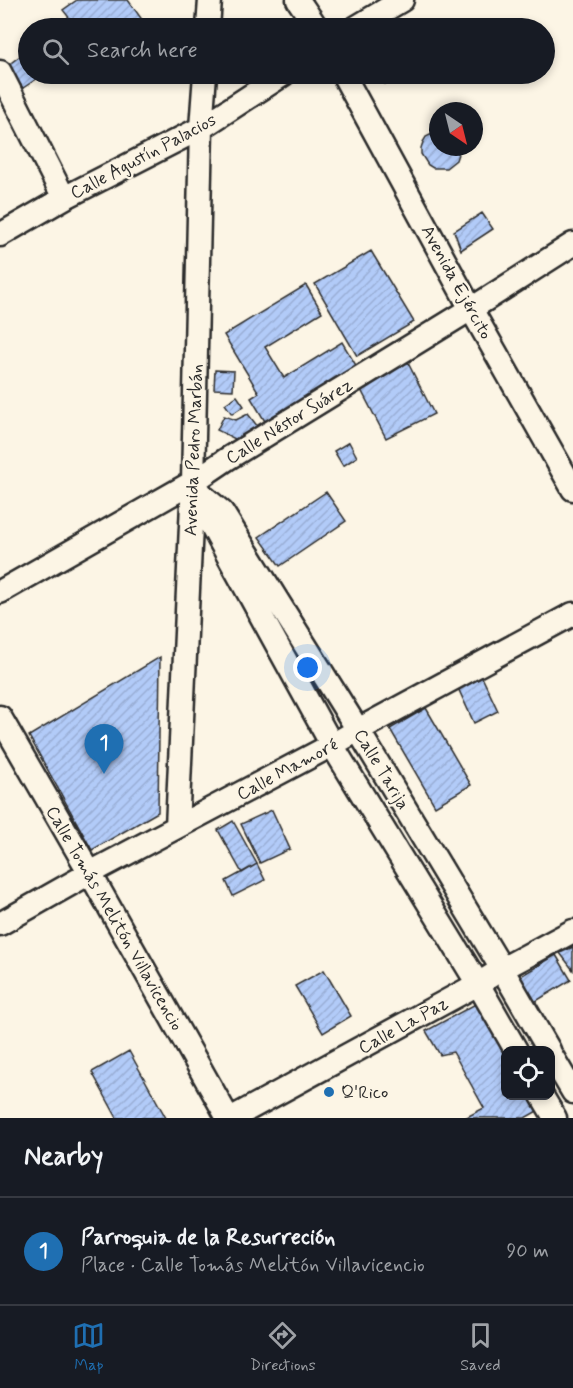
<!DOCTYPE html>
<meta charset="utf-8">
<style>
:root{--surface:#171b24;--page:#242831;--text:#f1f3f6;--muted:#9ea1a6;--line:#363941;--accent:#1f6fb2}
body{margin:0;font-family:Mynerve,sans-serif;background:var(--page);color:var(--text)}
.controls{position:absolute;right:18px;bottom:18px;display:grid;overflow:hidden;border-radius:12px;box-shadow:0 3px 9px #0003}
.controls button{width:54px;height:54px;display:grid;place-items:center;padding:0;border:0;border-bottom:2px solid var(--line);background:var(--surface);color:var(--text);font:30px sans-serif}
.compass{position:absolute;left:429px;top:102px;width:54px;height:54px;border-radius:50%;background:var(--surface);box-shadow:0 3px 9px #0003;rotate:145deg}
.you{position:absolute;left:308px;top:668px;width:21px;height:21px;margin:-15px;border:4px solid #fff;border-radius:50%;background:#1a73e8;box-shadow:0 0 0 9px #1a73e833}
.badge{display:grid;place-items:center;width:39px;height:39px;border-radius:50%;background:var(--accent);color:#fff;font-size:20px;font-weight:700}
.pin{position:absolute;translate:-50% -50px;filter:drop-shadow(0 2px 3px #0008)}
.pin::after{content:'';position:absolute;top:32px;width:21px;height:18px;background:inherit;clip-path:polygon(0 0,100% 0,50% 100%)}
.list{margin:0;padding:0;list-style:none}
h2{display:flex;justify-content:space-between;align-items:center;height:78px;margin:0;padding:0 24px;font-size:26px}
h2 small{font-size:20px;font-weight:400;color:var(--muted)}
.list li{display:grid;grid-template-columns:39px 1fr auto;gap:18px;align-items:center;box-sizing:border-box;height:108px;padding:0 24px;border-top:2px solid var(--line)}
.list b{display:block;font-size:22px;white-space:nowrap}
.list p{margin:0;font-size:20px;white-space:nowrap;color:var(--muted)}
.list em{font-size:20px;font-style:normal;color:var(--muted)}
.icon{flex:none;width:33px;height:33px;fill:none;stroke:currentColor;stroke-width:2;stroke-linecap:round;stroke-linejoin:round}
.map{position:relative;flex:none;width:573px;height:1118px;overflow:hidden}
.search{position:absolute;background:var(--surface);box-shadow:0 3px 9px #0003;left:18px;right:18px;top:18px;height:66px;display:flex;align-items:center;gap:15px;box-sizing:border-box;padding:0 21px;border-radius:33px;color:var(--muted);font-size:22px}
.sheet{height:186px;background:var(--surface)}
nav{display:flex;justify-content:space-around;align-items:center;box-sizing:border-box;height:84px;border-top:2px solid var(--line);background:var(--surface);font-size:16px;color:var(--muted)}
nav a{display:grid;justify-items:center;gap:3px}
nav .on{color:var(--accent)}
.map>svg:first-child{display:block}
.building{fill:url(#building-hatch);stroke:#2b2b2b;stroke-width:1.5}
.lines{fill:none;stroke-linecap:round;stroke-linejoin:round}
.minor-casing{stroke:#2b2b2b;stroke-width:27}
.minor{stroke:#fcf5e5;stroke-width:22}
.poi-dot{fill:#1f6fb2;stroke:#fcf5e5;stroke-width:2}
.labels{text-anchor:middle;stroke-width:4.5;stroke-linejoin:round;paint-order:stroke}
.street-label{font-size:18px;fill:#2b2b2b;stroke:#fcf5e5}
.poi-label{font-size:18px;fill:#2b2b2b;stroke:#fcf5e5;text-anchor:start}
</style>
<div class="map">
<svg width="573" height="1118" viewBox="0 0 573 1118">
<defs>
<pattern id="building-hatch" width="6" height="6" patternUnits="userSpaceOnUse" patternTransform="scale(1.5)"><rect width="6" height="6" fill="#b2cbf8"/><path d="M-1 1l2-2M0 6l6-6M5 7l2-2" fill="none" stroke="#99aed5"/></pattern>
</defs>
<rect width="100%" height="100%" fill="#fcf5e5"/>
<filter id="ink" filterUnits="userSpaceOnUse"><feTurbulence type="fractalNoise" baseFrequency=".0167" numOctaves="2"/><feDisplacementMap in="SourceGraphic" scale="12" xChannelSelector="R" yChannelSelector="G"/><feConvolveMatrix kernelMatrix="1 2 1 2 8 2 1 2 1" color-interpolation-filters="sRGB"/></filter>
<g filter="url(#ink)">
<path class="building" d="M77,0H128L143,21L133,28H70L75,25L63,10Z
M28,50V74H44L23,88L7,66Z
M378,74H400L385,84Z
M436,132H438V147H458V154L456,160L446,168H433L428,165L421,154V148L423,142L426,137Z
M482,213L493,229L461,250L454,231Z
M371,251L414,322L357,356L315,284Z
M306,285L322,312L265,347L284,378L342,342L360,372L269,428L251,398L259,393L224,335Z
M405,357L434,414L386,438L357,382Z
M215,370L234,371L233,390L214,389Z
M237,396L244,406L232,414L225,404Z
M248,414L258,427L237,440L217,430L224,416L236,420Z
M349,442L357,457L343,466L334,451Z
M326,492L346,521L280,566L259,537Z
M160,657L158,812L92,850L29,736Z
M482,677L498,711L474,723L458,688Z
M426,708L471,785L435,806L390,729Z
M272,810L290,849L260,863L241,824Z
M233,821L257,864L242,873L218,830Z
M257,864L265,880L233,896L226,881Z
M573,947V970L560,953Z
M556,955L571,980L528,1006L514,980Z
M324,970L351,1016L323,1033L295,986Z
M481,1001L506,1050V1096H534L541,1109L525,1118H465L484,1108L453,1052L440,1055L426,1031Z
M129,1051L166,1118H117L92,1072Z"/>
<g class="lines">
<g class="minor-casing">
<path id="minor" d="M298,0L317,28
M208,28L210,0
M355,28L402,0
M0,72L64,198
M343,74L471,309L573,489
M0,235L64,198L201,128L284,74
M193,482L203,496L222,512L358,730L502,969L549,1050
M203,496L209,521L332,745L478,984L516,1050
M0,592L193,482L227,459L471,309L573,244
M0,717L90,873L228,1118
M177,827L193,482L201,128L205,74
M0,924L90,873L332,745L358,730L573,614
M550,1053L573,1092
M542,1096L555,1118
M232,1118L478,984L502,969L573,931"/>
</g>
<use href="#minor" class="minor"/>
</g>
</g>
<circle class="poi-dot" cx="329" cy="1092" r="6"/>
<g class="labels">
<g class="street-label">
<text transform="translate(143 156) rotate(-28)" y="6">Calle Agustín Palacios</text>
<text transform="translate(457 282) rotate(61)" y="6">Avenida Ejército</text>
<text transform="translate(289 421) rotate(-32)" y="6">Calle Néstor Suárez</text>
<text transform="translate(193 450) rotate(-88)" y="6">Avenida Pedro Marbán</text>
<text transform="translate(287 769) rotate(-28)" y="6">Calle Mamoré</text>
<text transform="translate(382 769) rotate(59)" y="6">Calle Tarija</text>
<text transform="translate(115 918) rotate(60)" y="6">Calle Tomás Melitón Villavicencio</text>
<text transform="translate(403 1025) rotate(-29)" y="6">Calle La Paz</text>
</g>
<g class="poi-label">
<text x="341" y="1098">Q'Rico</text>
</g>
</g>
</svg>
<div class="controls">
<button><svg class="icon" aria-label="locate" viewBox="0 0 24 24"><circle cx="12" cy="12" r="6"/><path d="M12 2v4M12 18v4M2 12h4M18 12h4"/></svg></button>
</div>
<svg class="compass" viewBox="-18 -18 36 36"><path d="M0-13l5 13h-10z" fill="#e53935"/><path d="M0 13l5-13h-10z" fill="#9ea1a6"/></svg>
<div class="you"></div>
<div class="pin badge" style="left:104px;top:774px">1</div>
<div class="search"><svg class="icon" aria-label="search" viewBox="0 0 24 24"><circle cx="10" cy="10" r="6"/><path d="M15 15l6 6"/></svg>Search here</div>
</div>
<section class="sheet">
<h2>Nearby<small></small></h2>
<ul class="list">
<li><span class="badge">1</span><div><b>Parroquia de la Resurreción</b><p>Place · Calle Tomás Melitón Villavicencio</p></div><em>90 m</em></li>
</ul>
</section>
<nav>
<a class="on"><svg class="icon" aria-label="map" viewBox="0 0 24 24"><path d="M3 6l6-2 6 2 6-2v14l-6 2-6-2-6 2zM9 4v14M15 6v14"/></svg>Map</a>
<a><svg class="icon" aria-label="directions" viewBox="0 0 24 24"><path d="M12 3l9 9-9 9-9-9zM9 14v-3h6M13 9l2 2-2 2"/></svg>Directions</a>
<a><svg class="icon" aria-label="saved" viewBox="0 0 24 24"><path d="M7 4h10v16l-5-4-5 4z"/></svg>Saved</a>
</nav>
